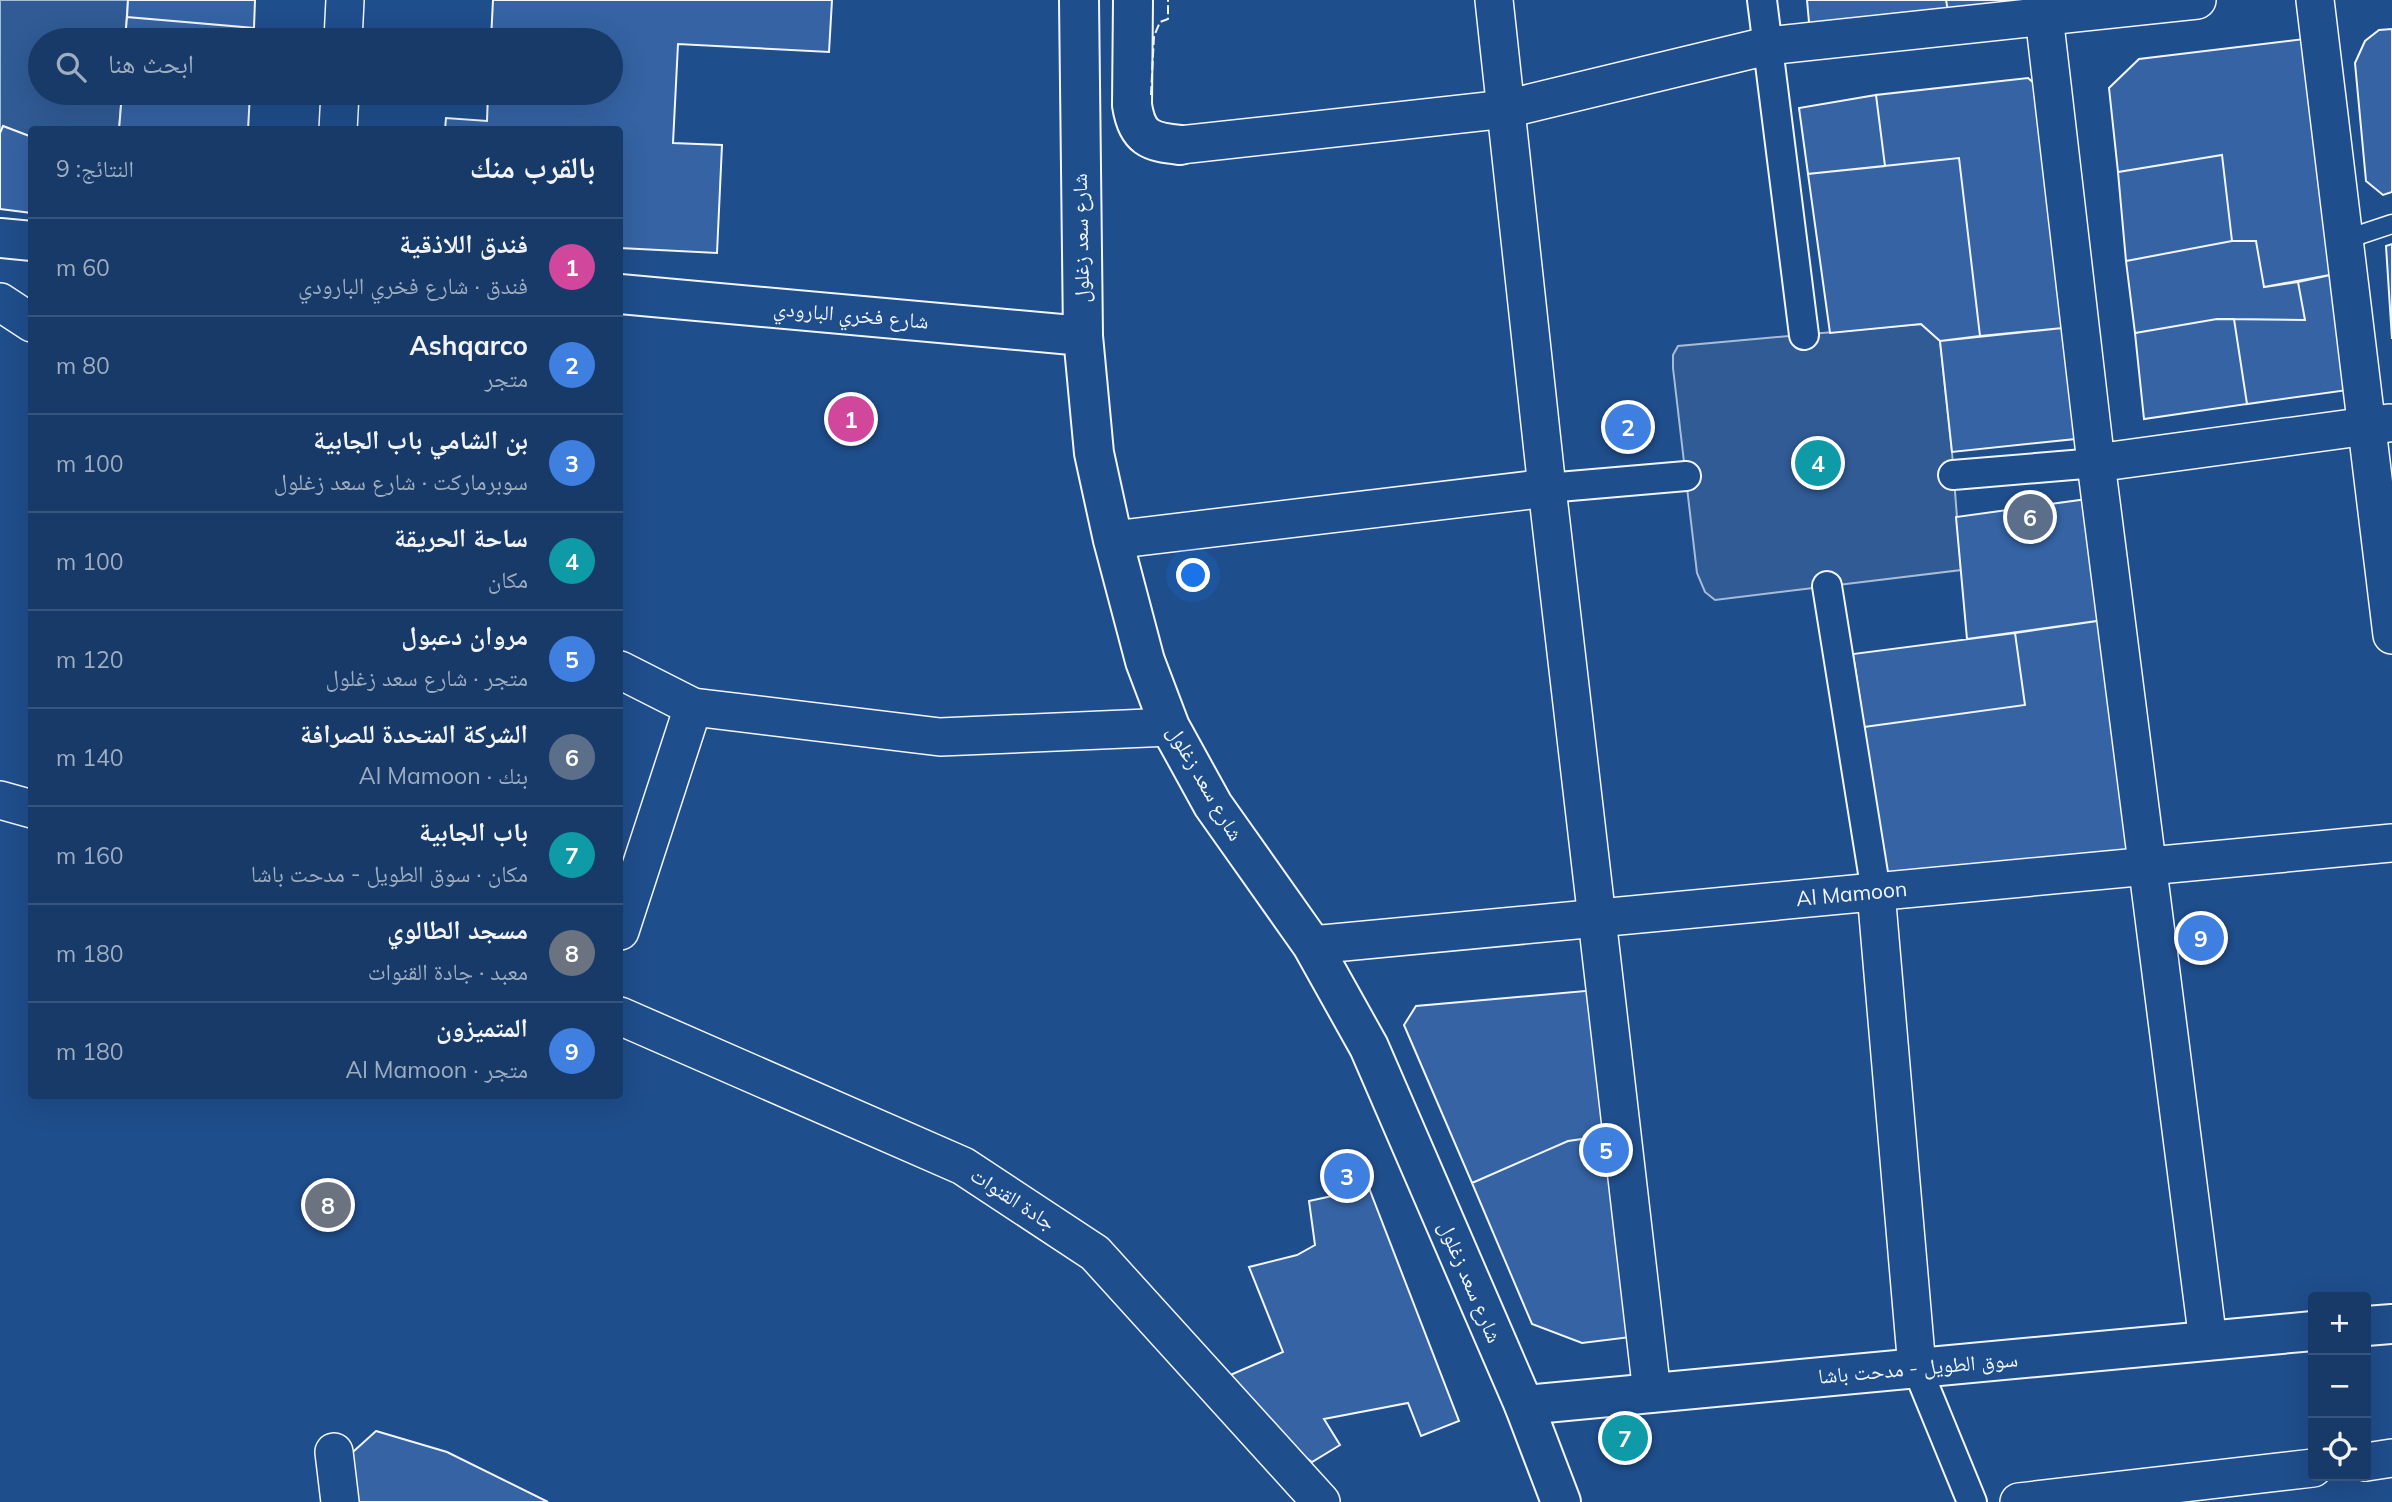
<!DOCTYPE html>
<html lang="ar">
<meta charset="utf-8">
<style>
:root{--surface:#173a69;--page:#244571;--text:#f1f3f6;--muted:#9eadc0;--line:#36547d;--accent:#ffb74d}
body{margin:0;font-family:Mulish,"Noto Naskh Arabic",sans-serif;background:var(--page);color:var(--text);direction:rtl}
.controls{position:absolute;right:21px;bottom:21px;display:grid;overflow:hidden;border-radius:7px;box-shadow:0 7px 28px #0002}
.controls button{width:63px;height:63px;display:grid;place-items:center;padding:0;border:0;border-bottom:2px solid var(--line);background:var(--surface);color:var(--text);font:35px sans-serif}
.you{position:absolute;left:1194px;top:576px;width:24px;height:24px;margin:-18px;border:5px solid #fff;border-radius:50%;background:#1a73e8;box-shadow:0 0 0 10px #1a73e833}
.badge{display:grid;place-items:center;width:46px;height:46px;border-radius:50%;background:var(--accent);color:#fff;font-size:23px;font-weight:700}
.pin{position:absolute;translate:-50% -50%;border:4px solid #fff;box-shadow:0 2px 7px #0006}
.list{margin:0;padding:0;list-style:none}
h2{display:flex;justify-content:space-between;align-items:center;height:91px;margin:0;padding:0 28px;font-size:30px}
h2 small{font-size:23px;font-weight:400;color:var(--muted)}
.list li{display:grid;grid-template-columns:46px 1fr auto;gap:21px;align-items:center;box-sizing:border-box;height:98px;padding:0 28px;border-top:2px solid var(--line)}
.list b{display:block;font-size:26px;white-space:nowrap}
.list p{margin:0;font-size:23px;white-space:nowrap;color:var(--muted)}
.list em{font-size:23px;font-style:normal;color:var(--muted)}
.icon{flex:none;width:38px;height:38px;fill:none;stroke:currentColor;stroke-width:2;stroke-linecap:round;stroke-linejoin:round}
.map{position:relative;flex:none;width:2392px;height:1502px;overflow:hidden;direction:ltr}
.search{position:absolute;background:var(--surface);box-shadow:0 7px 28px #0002;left:28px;top:28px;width:595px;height:77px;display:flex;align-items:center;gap:18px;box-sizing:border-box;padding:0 24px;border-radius:38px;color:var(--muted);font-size:26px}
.panel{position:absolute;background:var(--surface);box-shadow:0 7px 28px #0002;left:28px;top:126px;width:595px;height:973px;border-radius:7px;direction:rtl}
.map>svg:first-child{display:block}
.parking{fill:#305b95;stroke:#a8bbd7;stroke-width:2}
.building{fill:#3563a3;stroke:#f2f6ff;stroke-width:2}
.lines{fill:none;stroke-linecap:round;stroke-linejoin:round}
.service-casing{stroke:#f2f6ff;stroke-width:21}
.pedestrian-casing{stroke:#f2f6ff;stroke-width:32}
.minor-casing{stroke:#f2f6ff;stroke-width:40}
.tertiary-casing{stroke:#f2f6ff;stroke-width:42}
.secondary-casing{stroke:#f2f6ff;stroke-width:42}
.service{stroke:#1f4e8c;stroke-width:18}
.pedestrian{stroke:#1f4e8c;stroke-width:28}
.minor{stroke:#1f4e8c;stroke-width:37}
.tertiary{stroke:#1f4e8c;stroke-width:38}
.secondary{stroke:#1f4e8c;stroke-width:38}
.fence{stroke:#f2f6ff;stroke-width:2;stroke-dasharray:9 3.5;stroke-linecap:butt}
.labels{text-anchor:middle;stroke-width:5;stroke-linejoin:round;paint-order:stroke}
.street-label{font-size:21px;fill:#f2f6ff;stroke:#1f4e8c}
</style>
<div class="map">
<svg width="2392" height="1502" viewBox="0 0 2392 1502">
<rect width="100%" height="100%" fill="#1f4e8c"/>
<path class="parking" d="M0,0H128L125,40H40V93H122L119,129L32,130L31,137L3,126L0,133Z
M1921,324L1940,341L1952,452L1961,570L1715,600L1705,592L1697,573L1673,368V355L1678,346Z"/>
<path class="building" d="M128,0H255L254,28L127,17Z
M493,0H832L829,52L678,44L673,143L722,145L717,253L620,248V130H445L446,118L487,121L488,93H611V40H491Z
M1807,0H1946L1949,16L1810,33Z
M1946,0H2033L1949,16Z
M127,17L254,28V40H125Z
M2392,29V192L2383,195L2366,181L2355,63L2365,41L2379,30Z
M2304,39L2335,274L2264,287L2256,241H2232L2222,155L2118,172L2109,88L2139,59Z
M2028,78L2048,95L2073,327L1980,336L1959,158L1885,166L1876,95Z
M122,93H250L248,130H119Z
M1876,95L1885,166L1808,174L1799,108Z
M3,126L32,137V213L0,209V133Z
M2222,155L2232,241L2126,261L2118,172Z
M1959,158L1980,336L1940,341L1921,324L1830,333L1808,174Z
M2232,241H2256L2264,287L2298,282L2305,320L2217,319L2135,333L2126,261Z
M2392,244V339L2386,246Z
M2335,274L2348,390L2247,404L2234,319L2305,320L2298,282Z
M2217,319H2234L2247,404L2144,419L2135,333Z
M2073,327L2085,438L1952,452L1940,341Z
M2095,498L2111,619L1967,639L1956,517Z
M2111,619L2141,862L1885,884L1864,727L2025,705L2015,633Z
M2015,633L2025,705L1864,727L1853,654Z
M1596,990L1611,1135L1568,1141L1472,1183L1404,1025L1416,1006Z
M1611,1135L1639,1336L1582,1343L1532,1324L1472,1183L1568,1141Z
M1369,1188L1459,1421L1421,1436L1408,1403L1324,1419L1340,1445L1312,1462L1266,1430L1228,1376L1283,1352L1249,1267L1297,1255L1315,1245L1309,1201Z
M376,1431L447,1452L548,1502H347L343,1461Z"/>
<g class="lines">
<g class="service-casing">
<path id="service" d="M2344,240L2392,224"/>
</g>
<g class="pedestrian-casing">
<path id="pedestrian" d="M1762,0L1804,335
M1953,475L2096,463
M1547,488L1686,476
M1827,586L1876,892
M1917,1368L1972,1502"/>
</g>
<g class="minor-casing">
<g id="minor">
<path d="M1494,0L1547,488L1652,1393"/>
<path d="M2315,0L2392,635"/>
<path d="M2044,16L2096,463L2208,1341"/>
<path d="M343,40L345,0"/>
<path d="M338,130L340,93"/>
<path d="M1180,145L1506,109L1767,46L2197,0"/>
<path d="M0,302L32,323"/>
<path d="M2096,463L2389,423"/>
<path d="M1113,540L1547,488"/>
<path d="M620,670L693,707L940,737L1170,727"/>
<path d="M0,800L32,809"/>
<path d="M1876,892L1917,1368"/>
<path d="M620,931L693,707"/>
<path id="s1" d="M1312,945L2392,843"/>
<path d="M620,1016L963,1166L1095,1253L1321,1502"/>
<path d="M334,1452L340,1502"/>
<path d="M2366,1462L2392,1458"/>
<path d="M2019,1502L2313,1468"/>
</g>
</g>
<g class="tertiary-casing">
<path id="tertiary" d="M2366,1326L2392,1324
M1524,1405L2313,1331"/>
</g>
<g class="secondary-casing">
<path id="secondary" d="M1079,0L1083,336L1094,453L1113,540L1145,661L1170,727L1213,805L1312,945L1369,1047L1524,1405L1561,1502
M1133,0L1132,105C1137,138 1150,142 1180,145
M0,238L32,241
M620,294L1083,336"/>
</g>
<use href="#service" class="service"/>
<use href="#pedestrian" class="pedestrian"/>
<use href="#minor" class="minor"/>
<use href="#tertiary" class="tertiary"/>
<use href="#secondary" class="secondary"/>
<path class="fence" d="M1151,95L1154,36L1160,22L1168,19V0"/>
</g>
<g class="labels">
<g class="street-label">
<text transform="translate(1081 238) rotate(-91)" y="7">شارع سعد زغلول</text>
<text transform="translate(851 315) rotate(5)" y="7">شارع فخري البارودي</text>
<text transform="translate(1205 783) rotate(60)" y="7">شارع سعد زغلول</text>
<text dy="7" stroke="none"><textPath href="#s1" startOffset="542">Al Mamoon</textPath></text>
<text transform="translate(1013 1199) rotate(33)" y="7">جادة القنوات</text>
<text transform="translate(1470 1282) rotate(67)" y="7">شارع سعد زغلول</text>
<text transform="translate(1918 1368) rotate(-5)" y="7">سوق الطويل - مدحت باشا</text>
</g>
</g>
</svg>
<div class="controls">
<button>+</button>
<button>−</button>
<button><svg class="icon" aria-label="locate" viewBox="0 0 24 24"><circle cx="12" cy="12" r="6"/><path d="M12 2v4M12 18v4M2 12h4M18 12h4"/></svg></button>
</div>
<div class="you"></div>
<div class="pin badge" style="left:851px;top:419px;background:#d1479c">1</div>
<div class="pin badge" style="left:1628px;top:427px;background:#3f7fe0">2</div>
<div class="pin badge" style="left:1347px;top:1176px;background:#3f7fe0">3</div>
<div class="pin badge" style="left:1818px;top:463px;background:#0f9aa8">4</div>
<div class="pin badge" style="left:1606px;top:1150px;background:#3f7fe0">5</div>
<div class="pin badge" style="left:2030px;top:517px;background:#5c6f8a">6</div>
<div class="pin badge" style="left:1625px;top:1438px;background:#0f9aa8">7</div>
<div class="pin badge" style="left:328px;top:1205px;background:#6b7280">8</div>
<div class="pin badge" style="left:2201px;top:938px;background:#3f7fe0">9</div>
<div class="search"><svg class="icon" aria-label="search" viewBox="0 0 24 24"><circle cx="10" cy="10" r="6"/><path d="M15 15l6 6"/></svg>ابحث هنا</div>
<section class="panel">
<h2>بالقرب منك<small>النتائج: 9</small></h2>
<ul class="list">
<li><span class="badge" style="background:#d1479c">1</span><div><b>فندق اللاذقية</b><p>فندق · شارع فخري البارودي</p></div><em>60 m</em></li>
<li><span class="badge" style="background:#3f7fe0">2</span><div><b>Ashqarco</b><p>متجر</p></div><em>80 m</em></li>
<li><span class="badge" style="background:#3f7fe0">3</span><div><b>بن الشامي باب الجابية</b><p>سوبرماركت · شارع سعد زغلول</p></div><em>100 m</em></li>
<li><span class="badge" style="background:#0f9aa8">4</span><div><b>ساحة الحريقة</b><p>مكان</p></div><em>100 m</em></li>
<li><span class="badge" style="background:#3f7fe0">5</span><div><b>مروان دعبول</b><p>متجر · شارع سعد زغلول</p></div><em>120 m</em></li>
<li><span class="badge" style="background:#5c6f8a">6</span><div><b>الشركة المتحدة للصرافة</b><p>بنك · Al Mamoon</p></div><em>140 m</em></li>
<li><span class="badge" style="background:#0f9aa8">7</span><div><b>باب الجابية</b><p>مكان · سوق الطويل - مدحت باشا</p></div><em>160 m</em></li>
<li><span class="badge" style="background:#6b7280">8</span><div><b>مسجد الطالوي</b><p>معبد · جادة القنوات</p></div><em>180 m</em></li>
<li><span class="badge" style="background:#3f7fe0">9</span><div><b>المتميزون</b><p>متجر · Al Mamoon</p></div><em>180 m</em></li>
</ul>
</section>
</div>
